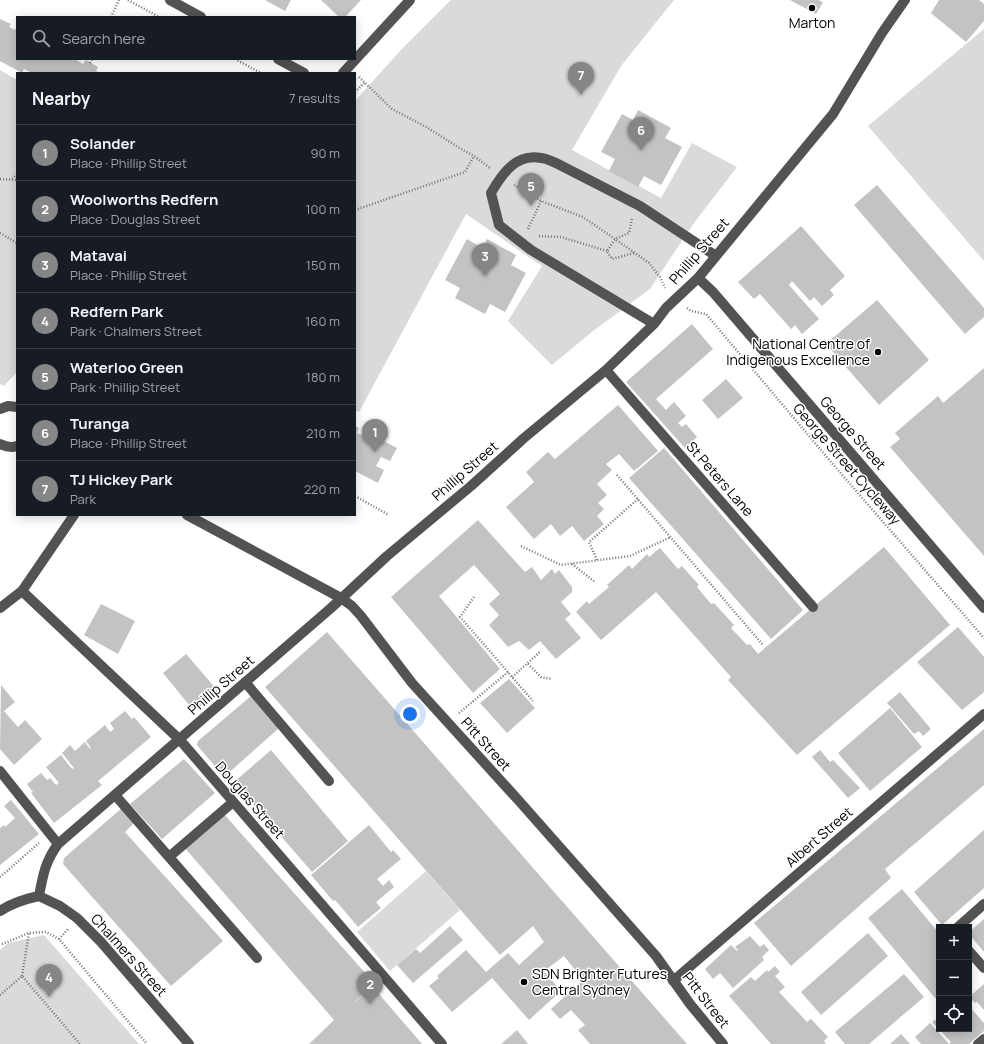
<!DOCTYPE html>
<meta charset="utf-8">
<style>
:root{--surface:#171b24;--page:#242831;--text:#f1f3f6;--muted:#9ea1a6;--line:#363941;--accent:#858687}
body{margin:0;font-family:Manrope,sans-serif;background:var(--page);color:var(--text)}
.controls{position:absolute;right:12px;bottom:12px;display:grid;overflow:hidden;border-radius:0px;box-shadow:0 2px 10px #0003}
.controls button{width:36px;height:36px;display:grid;place-items:center;padding:0;border:0;border-bottom:1px solid var(--line);background:var(--surface);color:var(--text);font:20px sans-serif}
.you{position:absolute;left:410px;top:714px;width:14px;height:14px;margin:-10px;border:3px solid #fff;border-radius:50%;background:#1a73e8;box-shadow:0 0 0 6px #1a73e833}
.badge{display:grid;place-items:center;width:26px;height:26px;border-radius:50%;background:var(--accent);color:#fff;font-size:13px;font-weight:700}
.pin{position:absolute;translate:-50% -33px;filter:drop-shadow(0 1px 2px #0008)}
.pin::after{content:'';position:absolute;top:21px;width:14px;height:12px;background:inherit;clip-path:polygon(0 0,100% 0,50% 100%)}
.list{margin:0;padding:0;list-style:none}
h2{display:flex;justify-content:space-between;align-items:center;height:52px;margin:0;padding:0 16px;font-size:17px}
h2 small{font-size:13px;font-weight:400;color:var(--muted)}
.list li{display:grid;grid-template-columns:26px 1fr auto;gap:12px;align-items:center;box-sizing:border-box;height:56px;padding:0 16px;border-top:1px solid var(--line)}
.list b{display:block;font-size:15px;white-space:nowrap}
.list p{margin:0;font-size:13px;white-space:nowrap;color:var(--muted)}
.list em{font-size:13px;font-style:normal;color:var(--muted)}
.icon{flex:none;width:22px;height:22px;fill:none;stroke:currentColor;stroke-width:2;stroke-linecap:round;stroke-linejoin:round}
.map{position:relative;flex:none;width:984px;height:1044px;overflow:hidden}
.search{position:absolute;background:var(--surface);box-shadow:0 2px 10px #0003;left:16px;top:16px;width:340px;height:44px;display:flex;align-items:center;gap:10px;box-sizing:border-box;padding:0 14px;border-radius:0px;color:var(--muted);font-size:15px}
.panel{position:absolute;background:var(--surface);box-shadow:0 2px 10px #0003;left:16px;top:72px;width:340px;height:444px;border-radius:0px}
.map>svg:first-child{display:block}
.green{fill:#dadada}
.building{fill:#c3c3c3}
.lines{fill:none;stroke-linecap:round;stroke-linejoin:round}
.path{stroke:#757575;stroke-width:2.5;stroke-dasharray:1 2;stroke-linecap:butt}
.minor{stroke:#535353;stroke-width:10}
.poi-dot{fill:#000;stroke:#fff;stroke-width:1.5}
.labels{text-anchor:middle;stroke-width:3;stroke-linejoin:round;paint-order:stroke}
.poi-label{font-size:14px;fill:#000;stroke:#fff}
.street-label{font-size:14px;fill:#000;stroke:#fff}
</style>
<div class="map">
<svg width="984" height="1044" viewBox="0 0 984 1044">
<rect width="100%" height="100%" fill="#fff"/>
<path class="green" d="M451,0H674L621,66L572,150L661,198L692,143L737,167L691,227L650,289L593,331L552,365L508,321L542,266L466,214L359,412L355,410V101L399,52Z
M984,29V261L868,126Z
M0,70L17,80V372L4,386L0,384Z
M426,871L460,910L390,971L357,932Z
M44,935L139,1044H0V950L8,943Z"/>
<path class="building" d="M265,0H291L285,11Z
M321,0H361L345,17H339Z
M790,0H818L823,2L816,14Z
M939,0H979L984,4V21L966,42L931,13Z
M0,19L11,24L9,27L15,30L17,26V59H75L83,64L86,60L98,67L96,71L100,73H32L24,69L22,73L0,61Z
M638,110L671,128L665,138L682,147L661,185L644,176L638,187L609,171L615,159L601,152L622,114L633,120Z
M877,185L984,308V317L965,334L854,205Z
M801,226L845,276L830,290L834,295L822,306L814,297L810,301L792,281L789,285L819,319L802,334L795,325L791,329L760,294L754,299L738,282Z
M467,239L482,248L487,239L516,255L511,265L526,273L505,312L490,304L485,314L455,298L460,288L445,280Z
M877,300L929,360L879,405L826,344Z
M692,324L713,349L656,399L666,410L674,402L686,416L678,423L682,427L686,424L697,437L685,448L626,382Z
M984,368V556L890,447L900,439L895,433L938,396L943,403Z
M726,379L743,398L718,419L702,400Z
M618,405L658,451L634,471L619,454L606,464L612,470L597,484L607,495L598,503L604,509L597,516L604,524L584,541L572,526L560,536L551,524L534,539L506,507L534,482L526,472L548,452L555,459Z
M355,426L359,428L357,433L362,435L365,431L397,448L390,461L381,457L376,466L384,470L378,483L355,471Z
M664,448L803,610L771,639L629,478Z
M478,520L525,572L532,567L541,580L552,569L555,574L559,570L572,587V592L561,602L571,614L565,619L581,638L556,659L540,641L529,650L519,641L508,647L489,625L499,615L489,604L500,594L474,565L439,596L500,669L473,693L391,597Z
M884,547L950,625L797,755L728,680L731,677L656,592L601,640L576,612L587,601L589,604L609,587L607,585L629,565L632,569L647,554L649,557L660,548L678,569L682,566L699,585L697,587L711,604L714,603L734,625L731,628L747,645L750,644L758,654Z
M101,604L135,621L118,654L84,635Z
M958,627L984,657V692L962,710L917,662Z
M327,632L687,1044H590L578,1030L585,1025L571,1010L560,1019L551,1009L583,980L564,956L544,971L561,991L529,1020L492,978L452,1012L429,986L439,978L437,976L466,950L486,972L508,953L519,965L544,942L533,926L500,955L265,687Z
M186,654L218,691L194,711L163,673Z
M509,679L535,708L507,733L480,703Z
M1,685L15,702L4,711L18,727L25,720L42,739L14,765L0,749Z
M900,692L931,729L923,736L919,731L914,734L887,703Z
M251,696L279,728L224,777L197,745L198,741Z
M890,708L922,747L870,791L838,753Z
M125,711L132,719L134,717L151,737L98,781L102,785L54,823L31,793L33,792L27,784L41,773L47,780L50,778L56,785L59,783L46,767L61,755L72,769L74,768L62,753L70,745L75,751L85,742L90,749L91,748L86,741L105,725L110,732L114,729L110,723Z
M984,729V785L885,869L891,878L791,966L754,923Z
M271,750L348,841L312,872L234,782Z
M820,750L830,762L833,760L860,788L848,798L812,757Z
M184,759L215,793L162,839L130,804Z
M11,800L39,834L0,865V828L4,825L5,827L15,818L4,806Z
M122,808L134,823L125,832L223,941L171,986L63,864L64,858Z
M223,813L375,984L350,1006L373,987L422,1044H309L334,1020L184,847Z
M369,825L391,852L393,850L401,859L377,879L383,886L389,880L394,887L376,902L381,908L358,927L335,900L333,901L311,875Z
M984,830V888L942,925L914,892Z
M902,889L939,933V995L935,998L868,918Z
M984,919V952L969,934V932Z
M450,926L463,940L413,983L397,965L416,949L420,953Z
M868,933L888,956L821,1015L801,992Z
M750,936L760,947L764,944L769,950L762,957L764,960L733,988L720,973L713,979L705,969L731,945L737,951L738,950L735,947Z
M775,966L780,972L775,976L785,987L779,992L807,1022L811,1019L828,1037L824,1041L826,1044H771L729,996L751,977L755,981L767,970L768,972Z
M904,974L924,997L869,1044H845L835,1032Z
M984,984V1010L977,1002L975,1003L969,997Z
M969,1006L984,1023V1031L969,1044H949L951,1042L932,1022L938,1018H939V1029H969Z
M930,1023L949,1044H921L915,1037Z
M517,1030L528,1044H501Z
M901,1034L910,1044H890Z"/>
<g class="lines">
<path class="path" d="M128,0L159,17
M111,17L119,0
M235,59L261,73
M90,63L92,59
M359,77L392,109L428,128L461,149L474,156L490,168
M355,92L365,82
M0,179L17,180
M12,179L17,174
M514,185L541,201L583,217L635,253L649,263L660,277L665,288
M355,210L465,172L474,156
M632,219L629,233L615,239L607,251L612,259L634,253
M528,229L541,201
M0,233L17,243
M539,236L561,237L607,251
M687,308L691,311L706,314L831,462L984,638
M617,475L763,645
M355,496L389,515
M521,546L561,565L630,556L671,537
M597,560L589,542L638,499
M572,564L595,582
M474,597L460,617L533,701
M528,664L541,677L552,679
M512,677L541,651
M459,713L508,672
M0,877L39,843
M59,939L68,929
M2,944L29,933L46,932L59,939L147,1044
M22,976L29,933
M0,995L22,976L80,1044"/>
<path class="minor" d="M170,0L201,17
M278,59L304,73
M343,73L410,0
M698,278L713,292L984,608
M654,324L531,250L499,225L491,193C502,174 516,153 541,158C546,158 551,161 556,163L640,206L716,256
M606,370L813,607
M0,409L8,406L17,407
M0,444C6,447 11,448 17,446
M187,515L341,598L352,606L361,616L412,683L520,802L656,956L690,1004L723,1044
M22,591L180,740L442,1044
M0,608L22,591L74,515
M245,682L329,781
M0,771L58,844
M115,795L257,958
M169,857L233,802
M39,896C43,875 45,862 58,844L331,608L387,556L471,486L524,438L606,370L654,324L666,308L698,278L833,114L882,33L905,0
M39,896L60,906L77,918L101,942L189,1044
M0,911C12,903 25,899 39,896
M958,927L984,904
M969,951L984,968
M673,981L984,714
M978,1044L984,1039"/>
</g>
<g class="poi-dot">
<circle cx="812" cy="8" r="4"/>
<circle cx="878" cy="352" r="4"/>
<circle cx="524" cy="982" r="4"/>
</g>
<g class="labels">
<g class="poi-label">
<text x="812" y="28">Marton</text>
<text x="870" y="349" text-anchor="end">National Centre of<tspan x="870" dy="16">Indigenous Excellence</tspan></text>
<text x="532" y="979" text-anchor="start">SDN Brighter Futures<tspan x="532" dy="16">Central Sydney</tspan></text>
</g>
<g class="street-label">
<text transform="translate(699 251) rotate(-49)" y="5">Phillip Street</text>
<text transform="translate(853 433) rotate(49)" y="5">George Street</text>
<text transform="translate(847 464) rotate(49)" y="5">George Street Cycleway</text>
<text transform="translate(465 471) rotate(-41)" y="5">Phillip Street</text>
<text transform="translate(720 479) rotate(49)" y="5">St Peters Lane</text>
<text transform="translate(221 685) rotate(-41)" y="5">Phillip Street</text>
<text transform="translate(486 744) rotate(48)" y="5">Pitt Street</text>
<text transform="translate(250 800) rotate(49)" y="5">Douglas Street</text>
<text transform="translate(819 837) rotate(-41)" y="5">Albert Street</text>
<text transform="translate(129 955) rotate(48)" y="5">Chalmers Street</text>
<text transform="translate(706 1000) rotate(52)" y="5">Pitt Street</text>
</g>
</g>
</svg>
<div class="controls">
<button>+</button>
<button>−</button>
<button><svg class="icon" aria-label="locate" viewBox="0 0 24 24"><circle cx="12" cy="12" r="6"/><path d="M12 2v4M12 18v4M2 12h4M18 12h4"/></svg></button>
</div>
<div class="you"></div>
<div class="pin badge" style="left:375px;top:452px">1</div>
<div class="pin badge" style="left:370px;top:1004px">2</div>
<div class="pin badge" style="left:485px;top:276px">3</div>
<div class="pin badge" style="left:49px;top:997px">4</div>
<div class="pin badge" style="left:531px;top:206px">5</div>
<div class="pin badge" style="left:641px;top:150px">6</div>
<div class="pin badge" style="left:581px;top:95px">7</div>
<div class="search"><svg class="icon" aria-label="search" viewBox="0 0 24 24"><circle cx="10" cy="10" r="6"/><path d="M15 15l6 6"/></svg>Search here</div>
<section class="panel">
<h2>Nearby<small>7 results</small></h2>
<ul class="list">
<li><span class="badge">1</span><div><b>Solander</b><p>Place · Phillip Street</p></div><em>90 m</em></li>
<li><span class="badge">2</span><div><b>Woolworths Redfern</b><p>Place · Douglas Street</p></div><em>100 m</em></li>
<li><span class="badge">3</span><div><b>Matavai</b><p>Place · Phillip Street</p></div><em>150 m</em></li>
<li><span class="badge">4</span><div><b>Redfern Park</b><p>Park · Chalmers Street</p></div><em>160 m</em></li>
<li><span class="badge">5</span><div><b>Waterloo Green</b><p>Park · Phillip Street</p></div><em>180 m</em></li>
<li><span class="badge">6</span><div><b>Turanga</b><p>Place · Phillip Street</p></div><em>210 m</em></li>
<li><span class="badge">7</span><div><b>TJ Hickey Park</b><p>Park</p></div><em>220 m</em></li>
</ul>
</section>
</div>
